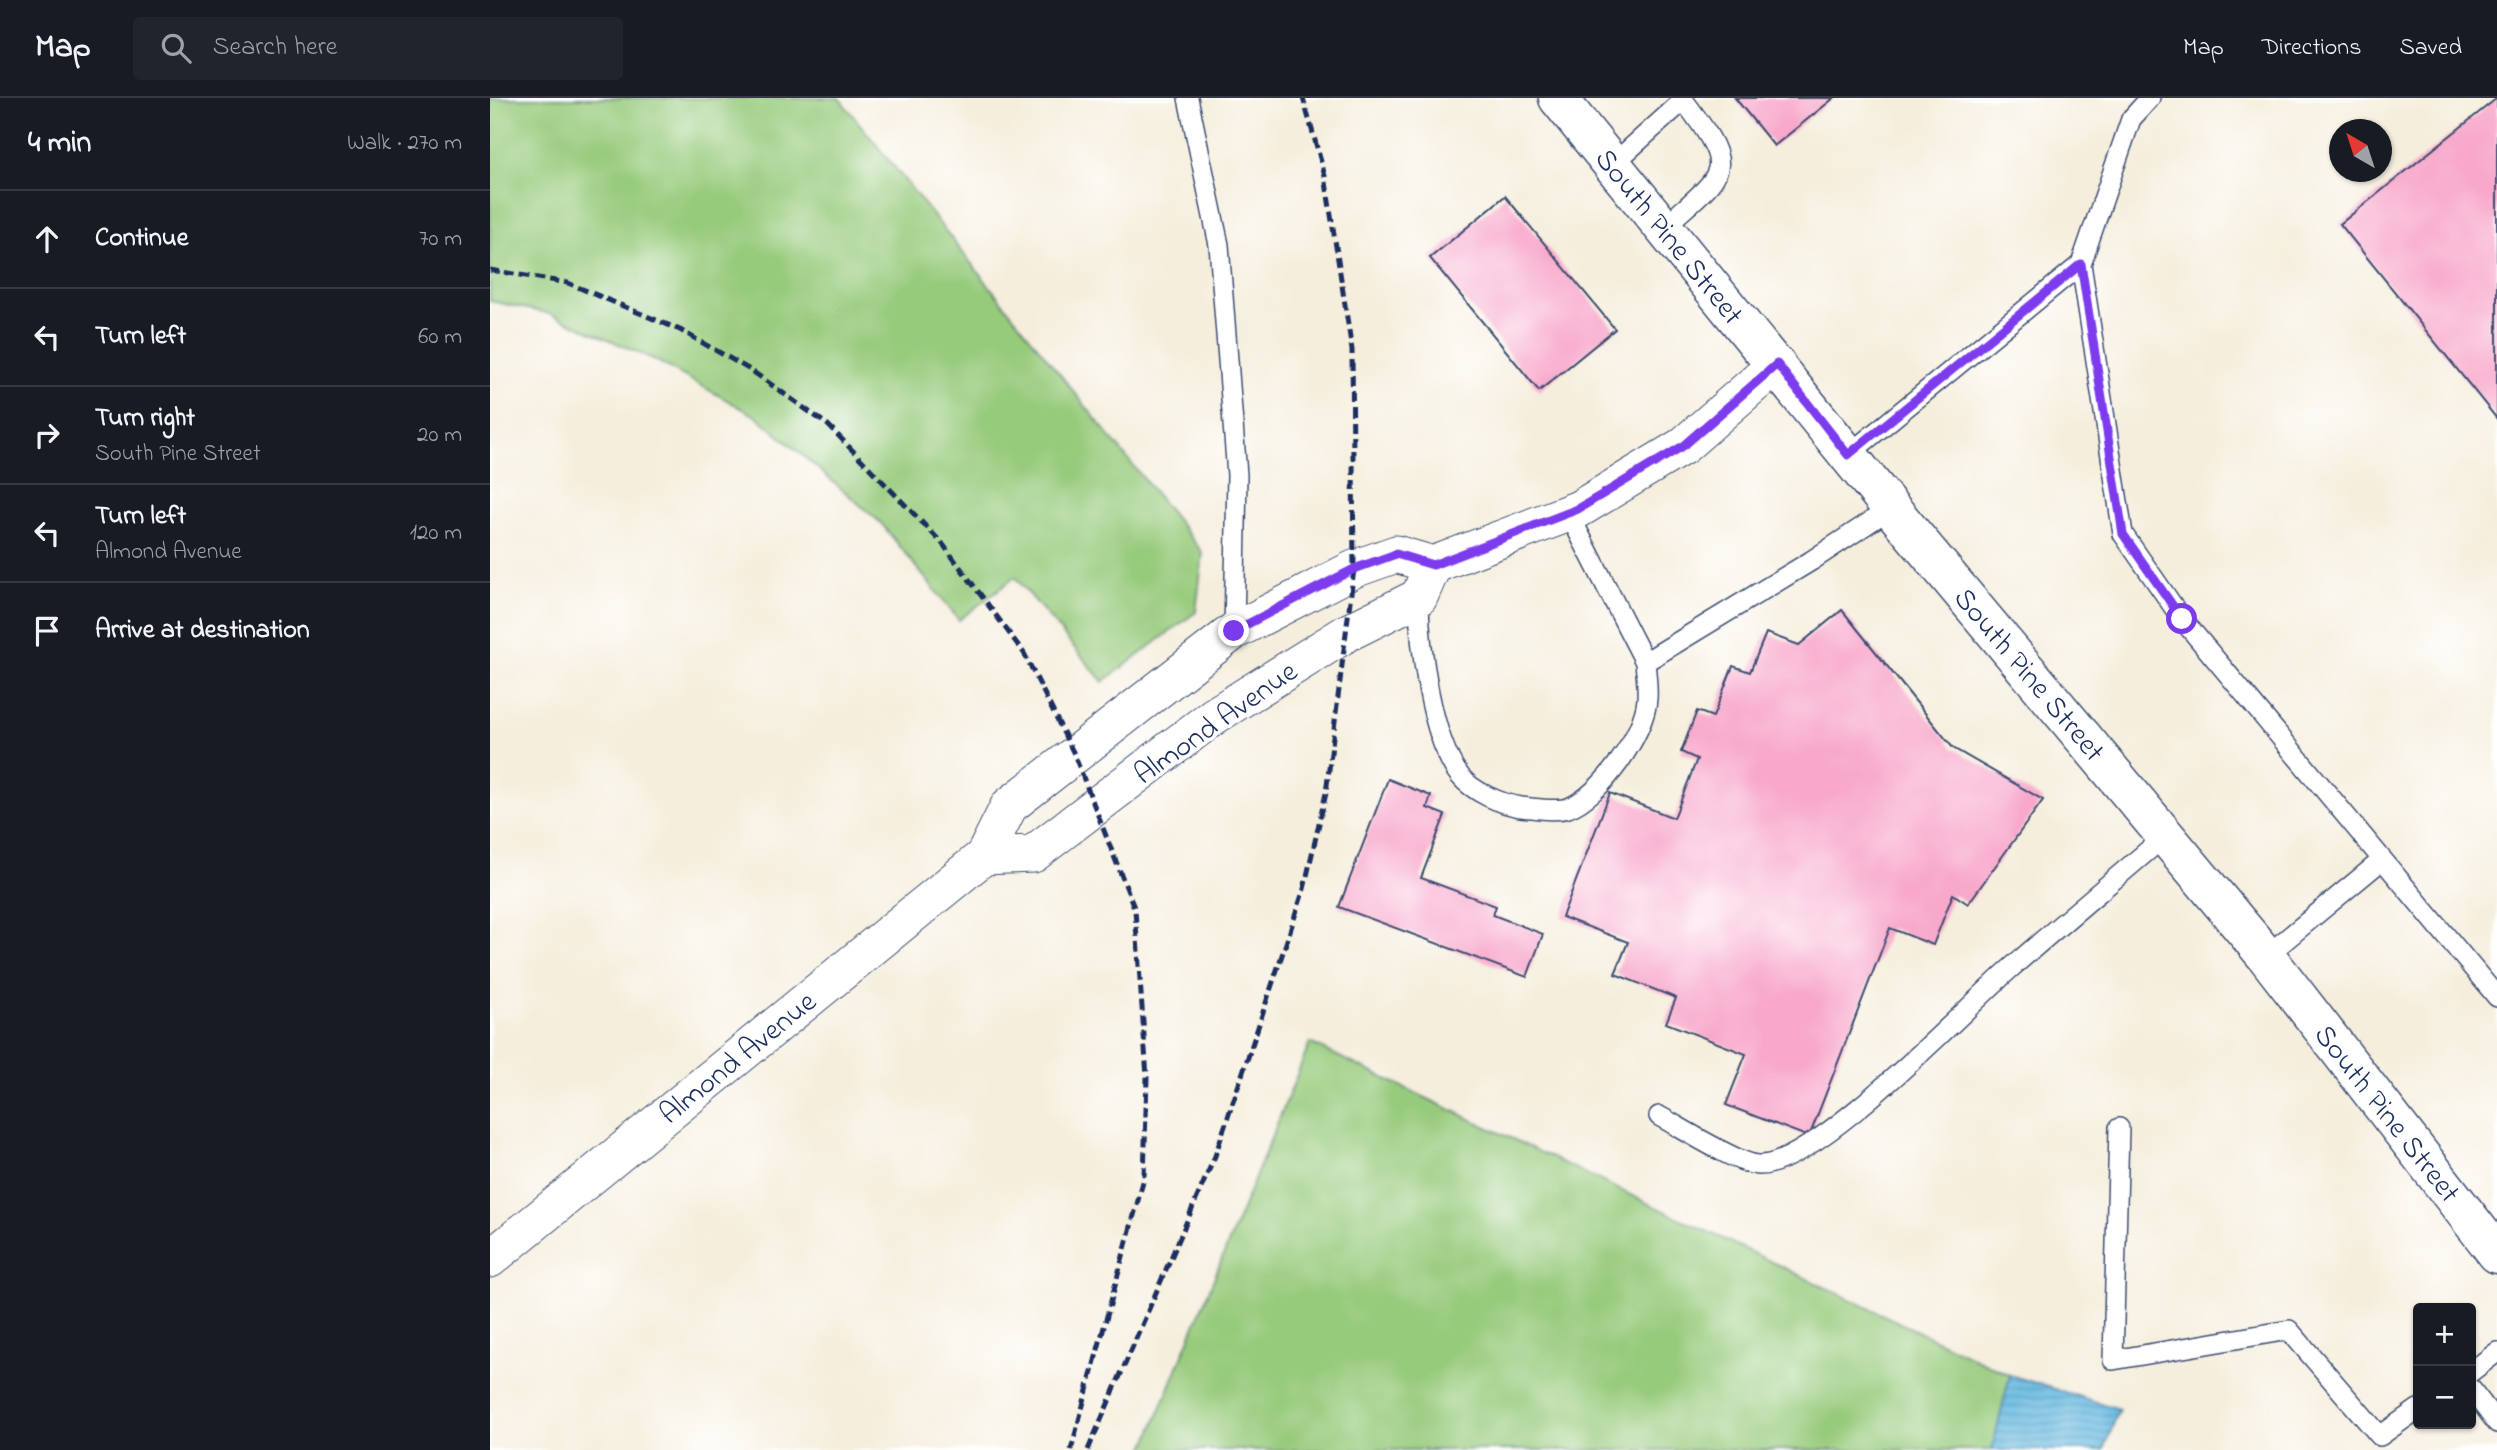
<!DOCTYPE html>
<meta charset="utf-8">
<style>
:root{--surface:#171b24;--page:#20242c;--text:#f1f3f6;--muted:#9ea1a6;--line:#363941}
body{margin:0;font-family:"Indie Flower",sans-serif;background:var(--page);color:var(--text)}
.controls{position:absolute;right:21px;bottom:21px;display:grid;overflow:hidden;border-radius:7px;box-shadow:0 2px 5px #0004}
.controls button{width:63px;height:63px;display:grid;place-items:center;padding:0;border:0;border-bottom:2px solid var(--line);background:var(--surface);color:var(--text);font:35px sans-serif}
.compass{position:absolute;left:1839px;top:21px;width:63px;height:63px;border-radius:50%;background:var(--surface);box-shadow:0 2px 5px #0004;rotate:321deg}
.stop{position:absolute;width:21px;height:21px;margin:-16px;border:5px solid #7c3aed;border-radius:50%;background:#fff}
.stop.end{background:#7c3aed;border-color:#fff;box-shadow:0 2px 7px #0008}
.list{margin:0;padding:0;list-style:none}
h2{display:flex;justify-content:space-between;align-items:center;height:91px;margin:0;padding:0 28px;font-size:30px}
h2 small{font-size:23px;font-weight:400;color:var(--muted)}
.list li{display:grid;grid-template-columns:46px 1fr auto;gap:21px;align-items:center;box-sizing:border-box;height:98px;padding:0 28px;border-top:2px solid var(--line)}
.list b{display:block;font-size:26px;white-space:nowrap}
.list p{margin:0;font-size:23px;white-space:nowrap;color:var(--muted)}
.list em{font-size:23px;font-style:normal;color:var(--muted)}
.icon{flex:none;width:38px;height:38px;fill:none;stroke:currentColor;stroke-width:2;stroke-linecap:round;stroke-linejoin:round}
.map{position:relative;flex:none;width:2007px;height:1352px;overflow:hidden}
header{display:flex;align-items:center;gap:42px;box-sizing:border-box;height:98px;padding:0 35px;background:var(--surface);border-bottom:2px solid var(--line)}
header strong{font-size:33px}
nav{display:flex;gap:38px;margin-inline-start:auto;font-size:24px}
.search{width:490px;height:63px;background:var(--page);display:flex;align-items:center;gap:18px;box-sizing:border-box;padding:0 24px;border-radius:7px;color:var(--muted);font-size:26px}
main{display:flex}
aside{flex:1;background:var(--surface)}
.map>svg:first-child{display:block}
.green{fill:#97cb7c;stroke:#597d6d;stroke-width:2}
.water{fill:url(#water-rules);stroke:#3e749e;stroke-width:2}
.building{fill:#f8a8cb}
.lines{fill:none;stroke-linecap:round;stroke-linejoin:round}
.lane-casing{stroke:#3c4c71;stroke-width:22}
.street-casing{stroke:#3c4c71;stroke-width:39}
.secondary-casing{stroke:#3c4c71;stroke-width:41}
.lane{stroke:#fff;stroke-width:19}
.street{stroke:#fff;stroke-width:37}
.secondary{stroke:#fff;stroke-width:38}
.rail{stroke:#1b2f5e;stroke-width:5;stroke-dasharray:10 5;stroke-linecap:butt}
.route{stroke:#7c3aed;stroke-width:9}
.labels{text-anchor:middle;stroke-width:7;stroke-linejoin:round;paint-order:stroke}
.street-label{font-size:30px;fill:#1b2f5e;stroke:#fff}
</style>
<header>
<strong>Map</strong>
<div class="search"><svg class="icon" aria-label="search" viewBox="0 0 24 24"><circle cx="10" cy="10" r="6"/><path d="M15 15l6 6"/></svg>Search here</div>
<nav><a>Map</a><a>Directions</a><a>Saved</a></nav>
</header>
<main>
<aside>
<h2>4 min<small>Walk · 270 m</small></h2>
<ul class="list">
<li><svg class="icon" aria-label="ahead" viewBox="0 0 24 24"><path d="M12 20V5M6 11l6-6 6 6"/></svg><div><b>Continue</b></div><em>70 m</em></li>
<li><svg class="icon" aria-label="left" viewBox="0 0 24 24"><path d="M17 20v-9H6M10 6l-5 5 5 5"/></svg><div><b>Turn left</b></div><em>60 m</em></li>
<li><svg class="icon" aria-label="right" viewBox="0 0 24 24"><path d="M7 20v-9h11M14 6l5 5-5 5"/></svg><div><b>Turn right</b><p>South Pine Street</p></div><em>20 m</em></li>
<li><svg class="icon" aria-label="left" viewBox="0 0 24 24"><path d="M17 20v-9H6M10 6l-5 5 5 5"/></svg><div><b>Turn left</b><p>Almond Avenue</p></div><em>120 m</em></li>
<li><svg class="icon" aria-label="arrive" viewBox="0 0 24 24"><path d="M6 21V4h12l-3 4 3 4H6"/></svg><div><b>Arrive at destination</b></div></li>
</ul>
</aside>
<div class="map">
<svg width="2007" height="1352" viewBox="0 0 2007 1352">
<defs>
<pattern id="water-rules" width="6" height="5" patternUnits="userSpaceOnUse" patternTransform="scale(1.75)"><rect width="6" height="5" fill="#62b8df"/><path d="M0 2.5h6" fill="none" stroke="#5096b8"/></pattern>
</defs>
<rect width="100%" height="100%" fill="#fff"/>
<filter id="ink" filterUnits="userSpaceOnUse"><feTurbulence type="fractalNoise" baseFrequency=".0143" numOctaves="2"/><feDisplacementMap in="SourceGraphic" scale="14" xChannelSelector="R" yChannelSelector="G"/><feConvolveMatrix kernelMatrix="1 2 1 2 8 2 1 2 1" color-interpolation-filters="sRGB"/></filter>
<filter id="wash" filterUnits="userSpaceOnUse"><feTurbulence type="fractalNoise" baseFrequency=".00686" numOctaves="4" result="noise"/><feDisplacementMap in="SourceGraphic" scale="28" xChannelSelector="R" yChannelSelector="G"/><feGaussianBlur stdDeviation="1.57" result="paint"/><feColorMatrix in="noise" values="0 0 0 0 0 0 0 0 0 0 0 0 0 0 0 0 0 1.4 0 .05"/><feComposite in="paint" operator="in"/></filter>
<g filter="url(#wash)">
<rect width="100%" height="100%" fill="#f5eedc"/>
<path class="green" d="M0,0H349L713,455L706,514L613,584L525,479L469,522L391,425L269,320L163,261L61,216L0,203Z
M820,945L1520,1277L1502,1352H654Z"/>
<path class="water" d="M1520,1277L1629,1311L1614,1352H1502Z"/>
<g id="blocks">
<path class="building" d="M1245,0H1344L1284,48Z
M2007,0V321L1850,126Z
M1015,98L1125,231L1049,293L940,160Z
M1352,512L1463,650L1553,702L1478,806L1463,796L1443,847L1400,830L1319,1039L1236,1007L1256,956L1176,925L1186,900L1125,876L1138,844L1072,819L1120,695L1184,720L1207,661L1191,654L1207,613L1223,619L1243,568L1260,574L1276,535L1309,547Z
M898,681L941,698L937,710L955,717L931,780L1006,808L1003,817L1053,836L1037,879L849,809Z"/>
</g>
</g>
<g filter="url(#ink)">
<use href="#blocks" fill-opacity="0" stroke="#3c4c71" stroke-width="2"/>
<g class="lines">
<g class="lane-casing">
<path id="lane" d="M698,0L729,147L747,377L744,533
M1660,0L1641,21L1591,166L1633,436L1692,521L2007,899
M1122,67L1194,2
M1173,130C1237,71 1249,76 1192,0
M1358,357L1591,166
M1078,414L1155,564
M929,499C929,546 941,641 970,678C983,694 1011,706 1031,709C1045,710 1065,714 1078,710C1111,698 1155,635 1157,601C1158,589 1156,576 1155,564L1321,463L1401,410
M1776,858L1892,762
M1169,1018C1190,1029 1249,1067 1269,1067C1325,1069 1475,910 1522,869C1572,825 1624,782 1675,738
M1629,1030L1623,1262L1799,1232L1890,1338L1928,1311
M1981,1274L2007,1254
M1981,1291L2007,1325"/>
</g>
<g class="street-casing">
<path id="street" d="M494,758L543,756L724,618L857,535L929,499L943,467
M0,1161L494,758L519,708L744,533L864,471L906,456L943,467L1089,411L1193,348L1287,266"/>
</g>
<g class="secondary-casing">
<path id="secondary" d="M1068,0L1401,410L1776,858L2007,1156"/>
</g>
<use href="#lane" class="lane"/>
<use href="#street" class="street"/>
<use href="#secondary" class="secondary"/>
<path class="rail" d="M0,172L78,185L190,232L262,273L338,327L452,445L534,555L584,656L645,812L657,979L654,1080L581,1352
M598,1352L725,1058L814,791L836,695L864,471L862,252L835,78L813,0"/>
</g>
</g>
<g class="lines" filter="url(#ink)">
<path class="route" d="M744,533L864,471L906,456L943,467L1088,411L1193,348L1287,266L1358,357L1591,166L1633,436L1692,521"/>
</g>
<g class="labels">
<g class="street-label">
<text transform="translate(1180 138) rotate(51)" y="10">South Pine Street</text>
<text transform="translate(1540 576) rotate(50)" y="10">South Pine Street</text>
<text transform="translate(725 624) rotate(-35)" y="10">Almond Avenue</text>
<text transform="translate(247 959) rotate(-39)" y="10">Almond Avenue</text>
<text transform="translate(1898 1015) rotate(52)" y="10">South Pine Street</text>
</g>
</g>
</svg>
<div class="controls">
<button>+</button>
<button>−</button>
</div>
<svg class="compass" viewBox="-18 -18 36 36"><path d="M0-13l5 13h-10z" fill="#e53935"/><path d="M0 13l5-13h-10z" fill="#9ea1a6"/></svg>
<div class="stop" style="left:1692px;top:521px"></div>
<div class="stop end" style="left:744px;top:533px"></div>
</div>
</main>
